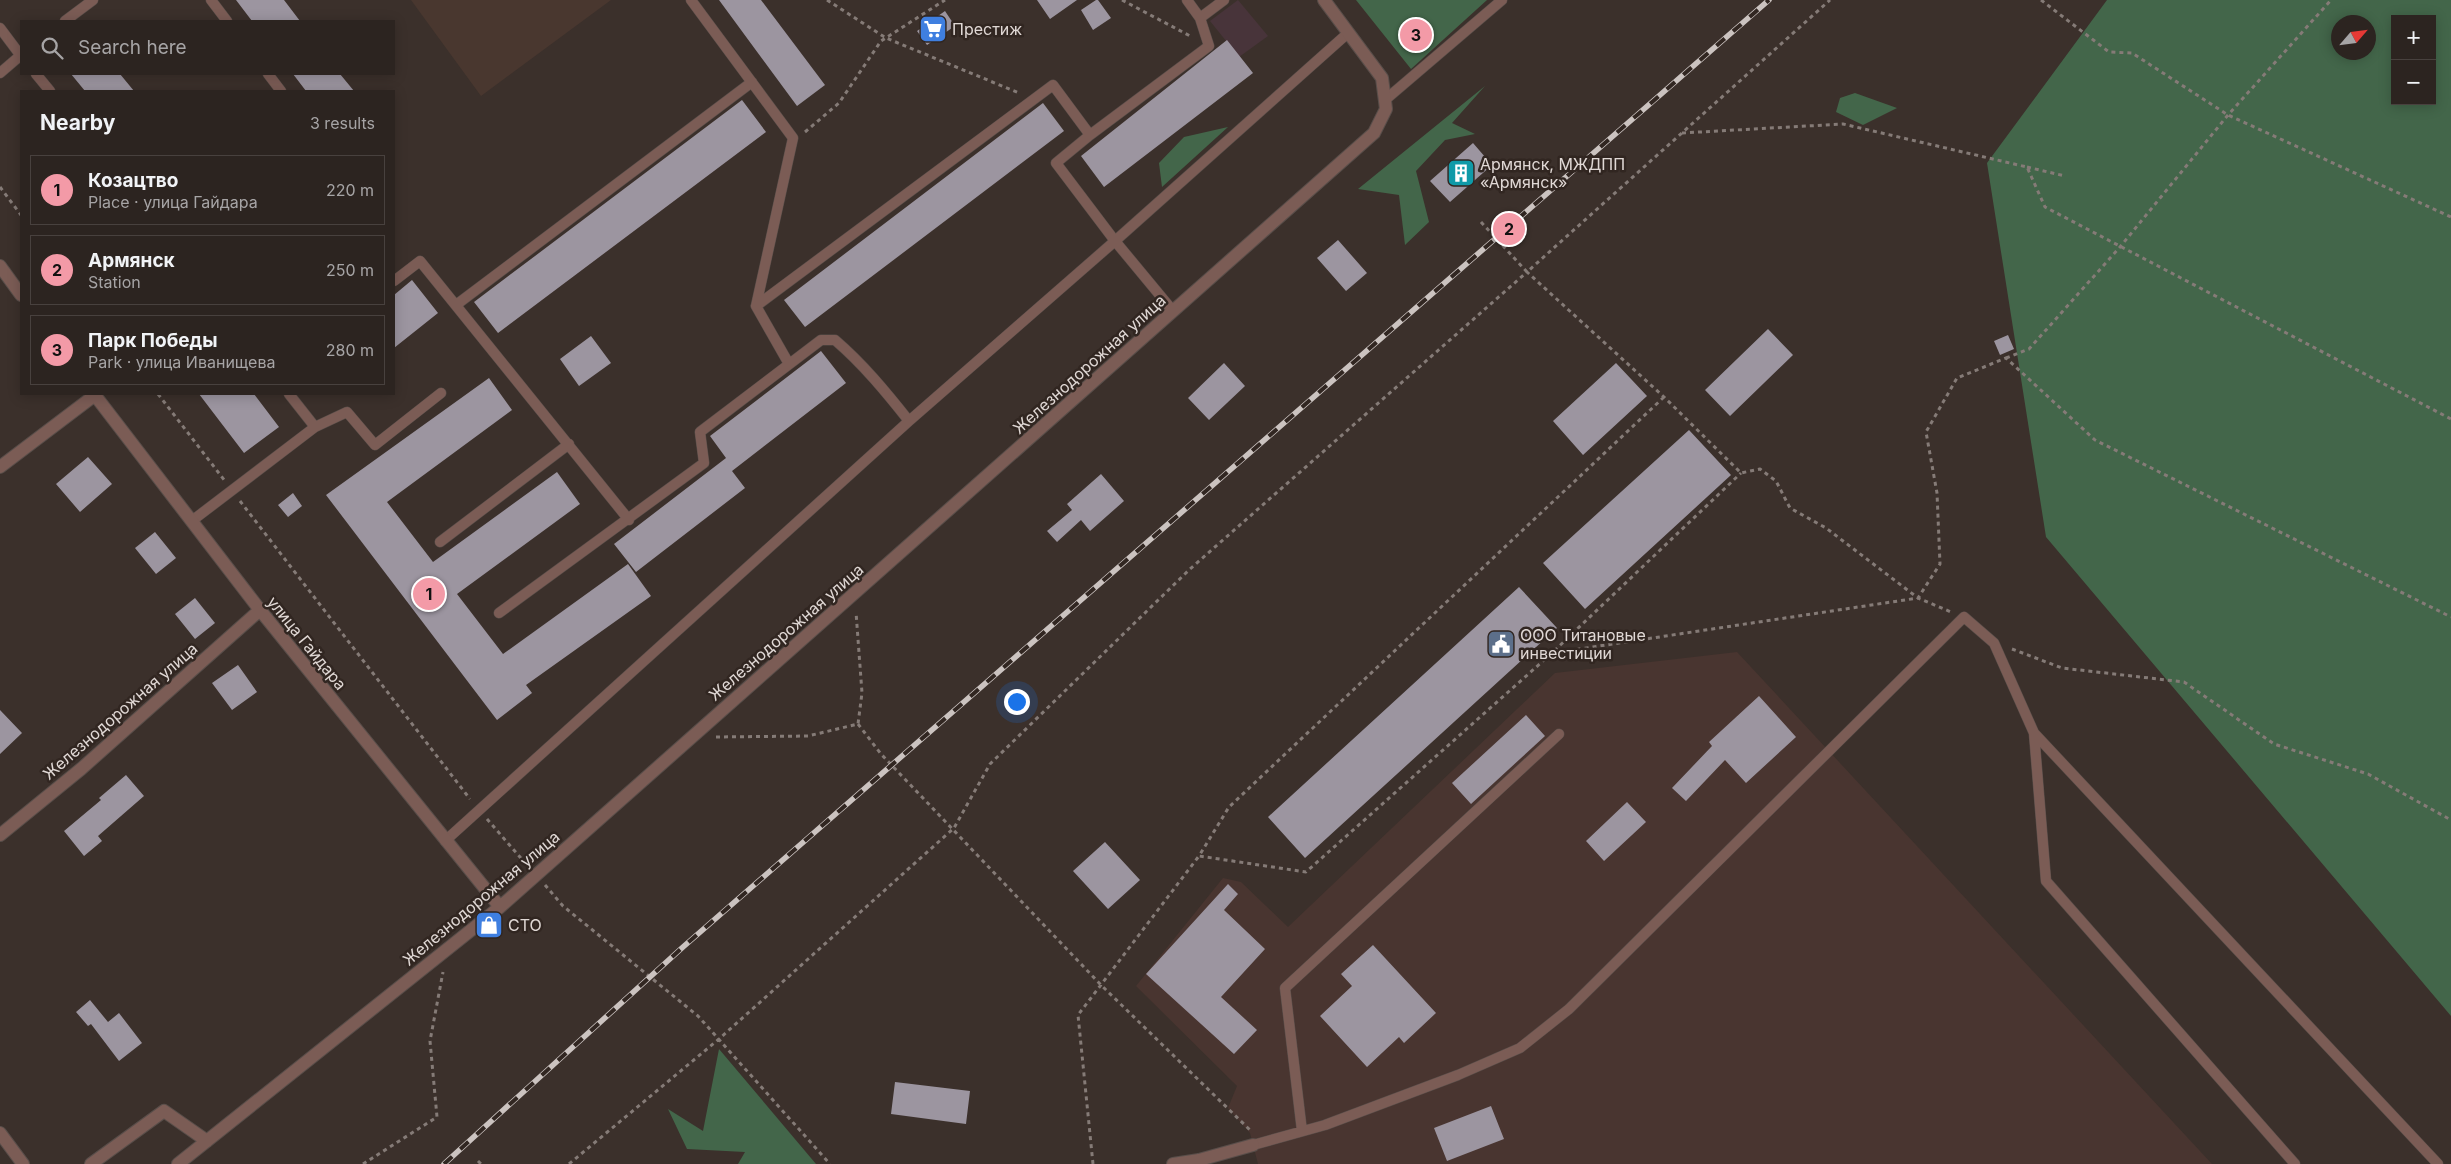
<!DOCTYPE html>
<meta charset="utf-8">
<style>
:root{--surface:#2c2420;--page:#38302d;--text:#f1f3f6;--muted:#a6a4a5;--line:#48413e;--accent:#f39aa7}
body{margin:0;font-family:Inter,sans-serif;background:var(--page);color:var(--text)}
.controls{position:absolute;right:15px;top:15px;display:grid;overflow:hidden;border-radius:0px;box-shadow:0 2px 12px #0003}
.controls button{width:45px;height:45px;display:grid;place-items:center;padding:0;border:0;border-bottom:1px solid var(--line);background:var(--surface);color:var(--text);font:25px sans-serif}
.compass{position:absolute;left:2331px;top:15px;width:45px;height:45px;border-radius:50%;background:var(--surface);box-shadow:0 2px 12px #0003;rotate:62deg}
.you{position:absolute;left:1016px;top:701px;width:18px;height:18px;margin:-12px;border:4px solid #fff;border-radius:50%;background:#1a73e8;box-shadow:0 0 0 8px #1a73e833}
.badge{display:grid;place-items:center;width:32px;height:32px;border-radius:50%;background:var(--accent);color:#111;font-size:16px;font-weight:700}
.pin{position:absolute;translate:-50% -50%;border:2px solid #fff;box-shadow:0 1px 5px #0006}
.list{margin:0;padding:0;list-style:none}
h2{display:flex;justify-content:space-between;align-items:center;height:65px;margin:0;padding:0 20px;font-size:21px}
h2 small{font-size:16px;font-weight:400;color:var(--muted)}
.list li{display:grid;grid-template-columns:32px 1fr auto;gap:15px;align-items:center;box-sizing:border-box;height:70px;margin:0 10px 10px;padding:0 10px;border:1px solid var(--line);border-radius:0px}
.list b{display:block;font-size:19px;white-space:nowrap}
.list p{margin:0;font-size:16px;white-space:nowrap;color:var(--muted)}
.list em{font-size:16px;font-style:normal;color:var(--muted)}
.icon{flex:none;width:28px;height:28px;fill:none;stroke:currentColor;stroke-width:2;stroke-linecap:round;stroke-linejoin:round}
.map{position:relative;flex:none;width:2451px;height:1164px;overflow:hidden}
.search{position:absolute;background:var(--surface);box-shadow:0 2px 12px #0003;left:20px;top:20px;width:375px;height:55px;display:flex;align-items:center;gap:12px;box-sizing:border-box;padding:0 18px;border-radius:0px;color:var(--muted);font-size:19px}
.panel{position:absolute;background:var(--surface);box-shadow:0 2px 12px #0003;left:20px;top:90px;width:375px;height:305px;border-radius:0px}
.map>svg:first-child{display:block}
.commercial{fill:#48343a}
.industrial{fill:#493530}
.built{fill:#49372f}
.green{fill:#43664a;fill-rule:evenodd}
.building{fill:#9c95a0}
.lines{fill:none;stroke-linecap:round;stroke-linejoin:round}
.lane-casing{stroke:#594e4a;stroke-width:11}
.street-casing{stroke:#594e4a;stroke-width:14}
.path{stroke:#857b77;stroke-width:3;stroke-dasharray:4 4;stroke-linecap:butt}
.lane{stroke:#7b5c55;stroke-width:10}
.street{stroke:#7b5c55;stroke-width:12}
.rail-casing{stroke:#cbc3c0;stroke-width:5.5}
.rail{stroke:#312621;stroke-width:4;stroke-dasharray:11;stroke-linecap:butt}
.labels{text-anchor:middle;stroke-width:5;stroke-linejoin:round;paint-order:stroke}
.poi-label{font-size:16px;fill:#e0d8d5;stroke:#312621;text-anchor:start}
.street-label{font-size:16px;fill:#e0d8d5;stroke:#312621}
</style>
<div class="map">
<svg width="2451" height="1164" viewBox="0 0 2451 1164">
<rect width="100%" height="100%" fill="#3b302b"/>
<path class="commercial" d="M1238,0L1268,36L1239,57L1210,21Z"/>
<path class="industrial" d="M1737,652L2212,1164H1258L1250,1133L1228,1108L1237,1086L1136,986L1223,878L1241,882L1288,927L1555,673Z"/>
<path class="built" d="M411,0H611L481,96Z"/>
<path class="green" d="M1356,0H1487L1411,69Z
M2107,0H2451V1016L2046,537L1987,163ZM2395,19H2432V101H2395ZM2338,22H2368V52H2338Z
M1485,86L1452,123L1475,134L1445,140L1416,171L1429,222L1405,245L1399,195L1358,189Z
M1855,93L1897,108L1863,125L1836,112L1840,98Z
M1228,127L1162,187L1159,163L1184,137Z
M719,1049L816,1164H738L745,1152L687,1149L668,1109L703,1131Z"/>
<path class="building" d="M236,0H284L300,21H252Z
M719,0H761L825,85L797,106Z
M1037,0H1077L1050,19Z
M1096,0H1098L1111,18L1093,30L1081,10Z
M945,11L955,26L927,45L917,31Z
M1227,40L1253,73L1104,187L1081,156Z
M71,74H120L134,91H85Z
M293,74H340L354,91H306Z
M742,100L766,132L498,333L474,302Z
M1043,103L1064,131L805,327L784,300Z
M1473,143L1492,165L1450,202L1430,181Z
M1338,240L1367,273L1346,291L1317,258Z
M412,280L438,313L394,348V295Z
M1768,329L1793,355L1730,416L1705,390Z
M2008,335L2014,349L2000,355L1994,341Z
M591,336L611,363L579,386L560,359Z
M821,351L846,383L732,471L745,488L636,572L614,544L726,458L710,436Z
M1224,363L1245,386L1209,420L1188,398Z
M1616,363L1647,396L1583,455L1553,421Z
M489,378L512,410L387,502L433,562L557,472L580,504L457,594L503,654L628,564L651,596L526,685L532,693L497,720L326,495Z
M199,394H254L279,427L244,453Z
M1689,430L1731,475L1585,609L1543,563Z
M88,457L112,484L80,512L56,484Z
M1101,474L1124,501L1090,531L1081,520L1057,542L1047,531L1072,510L1067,504Z
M293,493L302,506L288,517L278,505Z
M155,532L176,558L156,574L135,548Z
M1519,587L1557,628L1305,858L1268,817Z
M195,598L215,623L195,639L175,614Z
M238,665L257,692L232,710L212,683Z
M1759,696L1796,737L1746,783L1725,760L1686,801L1672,788L1712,746L1709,742Z
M0,710L22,733L0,754Z
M1526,715L1545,736L1471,804L1452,783Z
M126,775L144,796L98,836L102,841L84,856L64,831L101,800L99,798Z
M1627,802L1646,822L1604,861L1586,841Z
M1105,842L1140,880L1108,909L1073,871Z
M1228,884L1238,894L1224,910L1265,949L1221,997L1257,1030L1234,1054L1146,974Z
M1373,945L1436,1013L1404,1043L1399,1037L1367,1067L1320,1016L1352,986L1341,974Z
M90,1000L108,1022L119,1013L142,1043L119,1061L91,1024L88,1026L76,1012Z
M895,1082L970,1091L966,1124L891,1114Z
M1491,1106L1504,1139L1447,1161L1434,1128Z"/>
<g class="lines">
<g class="lane-casing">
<path id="lane" d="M211,0L227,21
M691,0L793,138L756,306
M1187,0L1200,18
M65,21L93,0
M0,28L21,56
M0,73L21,55
M36,74L50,91
M268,74L281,91
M1385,100L1502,0
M394,281L420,261L629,520
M456,305L752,82
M1173,311L1115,241L1056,163L1090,135L1209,46L1200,18L1224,0
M789,364L756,306L1053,85L1090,135
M315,427L347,412L375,445L441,393
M193,520L315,427L289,394
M440,542L569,444
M499,613L704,463L700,432L821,340H835C863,364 886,392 909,421
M2034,733L2046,881L2295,1164
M445,841L909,421L1115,241L1348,33
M1302,1131L1285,988L1559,734
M1253,1145L1325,1125L1458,1075L1520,1048L1569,1009L1964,617L1994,643L2034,733L2438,1164"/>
</g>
<g class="street-casing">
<path id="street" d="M0,266L21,295
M94,394L260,610L500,907
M0,467L95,395
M0,835L81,769L260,610
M0,1133L23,1164
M91,1164L164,1111L207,1141
M178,1164L500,907L1374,133L1386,109L1382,78L1324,0
M1173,1164L1199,1160L1253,1145"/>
</g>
<path class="path" d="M827,0L886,38L1019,93
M1122,0L1192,37
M2041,0L2109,52L2132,53L2228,115L2451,217
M805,132L839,103L881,41L945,0
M1682,133L1843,124L2027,167L2045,207L2451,419
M2027,167L2065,176
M0,187L21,215
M1481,222L1527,272L1830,0
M2006,358L2029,349L2120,247L2228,115L2331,0
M158,394L225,481
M1664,397L1229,807L1199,856L1306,872L1552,653L1741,473
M240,501L470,799
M2012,649L2062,668L2184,682L2274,744L2368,774L2451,820
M1553,653L1918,598L1940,564L1937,493L1926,432L1957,378L2006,358L2095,440L2451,617
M858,724L881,754L1101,985L1251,1131
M716,737L808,736L858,724L862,693L856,612
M487,819L526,864
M545,885L563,906L698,1016L830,1164
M478,1161L481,1164
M363,1164L437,1117L430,1041L443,972
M569,1164L719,1039L954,828L990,764L1190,569L1527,272L1664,397L1741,473L1760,469L1776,481L1790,508L1826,528L1918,598L1951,612
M1093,1164L1078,1015L1199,856"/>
<use href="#lane" class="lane"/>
<use href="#street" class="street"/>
<g class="rail-casing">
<path id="rail" d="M444,1164L683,947L1769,0"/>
</g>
<use href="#rail" class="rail"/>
</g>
<defs>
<g id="supermarket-square" transform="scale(1.4375)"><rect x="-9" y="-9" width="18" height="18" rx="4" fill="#3f7fe0" stroke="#312621"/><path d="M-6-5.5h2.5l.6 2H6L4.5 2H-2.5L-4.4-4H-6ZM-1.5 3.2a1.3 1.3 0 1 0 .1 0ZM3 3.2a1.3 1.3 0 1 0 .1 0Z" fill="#fff"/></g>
<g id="building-square" transform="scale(1.4375)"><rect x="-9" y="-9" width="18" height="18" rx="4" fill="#0f9aa8" stroke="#312621"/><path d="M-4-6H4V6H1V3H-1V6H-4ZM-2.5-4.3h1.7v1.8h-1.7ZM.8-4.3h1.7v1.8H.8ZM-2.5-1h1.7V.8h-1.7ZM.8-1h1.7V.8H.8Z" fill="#fff"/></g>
<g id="civic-square" transform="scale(1.4375)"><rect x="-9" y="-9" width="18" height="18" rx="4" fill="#5c6f8a" stroke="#312621"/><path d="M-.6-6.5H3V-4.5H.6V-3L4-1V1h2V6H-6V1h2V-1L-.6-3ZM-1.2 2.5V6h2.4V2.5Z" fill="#fff"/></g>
<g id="shop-square" transform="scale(1.4375)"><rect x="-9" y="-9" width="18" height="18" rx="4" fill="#3f7fe0" stroke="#312621"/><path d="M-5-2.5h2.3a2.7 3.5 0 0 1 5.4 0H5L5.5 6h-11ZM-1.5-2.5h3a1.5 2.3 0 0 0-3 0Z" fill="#fff"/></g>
</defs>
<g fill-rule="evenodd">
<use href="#supermarket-square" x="933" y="29"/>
<use href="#building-square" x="1461" y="173"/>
<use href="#civic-square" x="1501" y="644"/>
<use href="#shop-square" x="489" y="925"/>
</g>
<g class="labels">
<g class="poi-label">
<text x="952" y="35">Престиж</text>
<text x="1480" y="170">Армянск, МЖДПП<tspan x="1480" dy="18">«Армянск»</tspan></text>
<text x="1520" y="641">ООО Титановые<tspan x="1520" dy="18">инвестиции</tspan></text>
<text x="508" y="931">СТО</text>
</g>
<g class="street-label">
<text transform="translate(1089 364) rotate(-42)" y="6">Железнодорожная улица</text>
<text transform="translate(786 632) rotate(-41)" y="6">Железнодорожная улица</text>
<text transform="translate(307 643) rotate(51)" y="6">улица Гайдара</text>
<text transform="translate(120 711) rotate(-41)" y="6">Железнодорожная улица</text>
<text transform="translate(481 898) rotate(-40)" y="6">Железнодорожная улица</text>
</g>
</g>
</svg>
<div class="controls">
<button>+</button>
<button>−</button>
</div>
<svg class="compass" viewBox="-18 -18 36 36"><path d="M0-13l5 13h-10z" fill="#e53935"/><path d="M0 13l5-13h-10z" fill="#a6a4a5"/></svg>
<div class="you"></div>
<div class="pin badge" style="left:429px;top:594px">1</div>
<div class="pin badge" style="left:1509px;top:229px">2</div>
<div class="pin badge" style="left:1416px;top:35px">3</div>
<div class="search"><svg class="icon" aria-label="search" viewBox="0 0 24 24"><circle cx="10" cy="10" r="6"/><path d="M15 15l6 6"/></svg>Search here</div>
<section class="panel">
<h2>Nearby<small>3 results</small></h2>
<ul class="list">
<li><span class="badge">1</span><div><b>Козацтво</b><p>Place · улица Гайдара</p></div><em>220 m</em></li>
<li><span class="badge">2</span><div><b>Армянск</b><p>Station</p></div><em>250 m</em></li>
<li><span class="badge">3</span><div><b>Парк Победы</b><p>Park · улица Иванищева</p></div><em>280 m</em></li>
</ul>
</section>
</div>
